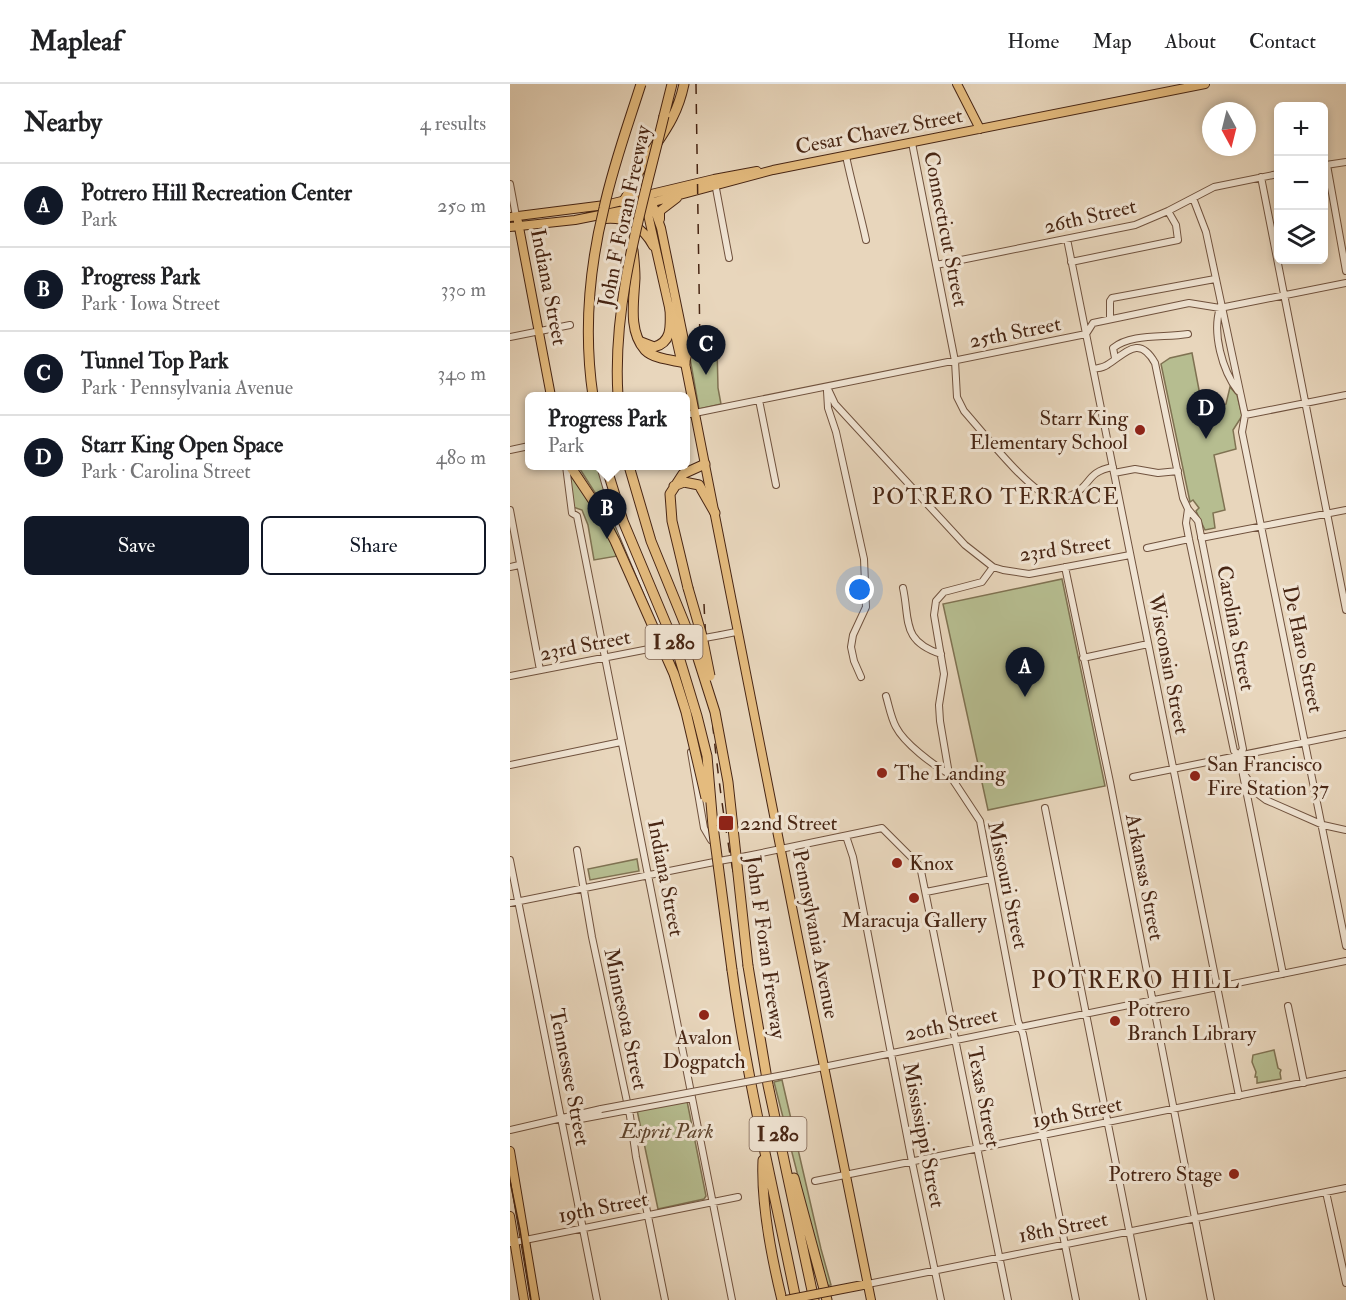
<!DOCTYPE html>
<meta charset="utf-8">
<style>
:root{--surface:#fff;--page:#f6f6f6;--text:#202124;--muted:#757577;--line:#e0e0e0;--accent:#111827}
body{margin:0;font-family:"IM FELL Double Pica",serif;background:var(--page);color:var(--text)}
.controls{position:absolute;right:18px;top:18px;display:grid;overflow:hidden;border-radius:9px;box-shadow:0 3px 9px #0003}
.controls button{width:54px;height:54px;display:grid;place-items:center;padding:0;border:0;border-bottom:2px solid var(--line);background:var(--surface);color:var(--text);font:30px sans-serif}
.compass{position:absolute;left:692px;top:18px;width:54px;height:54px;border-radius:50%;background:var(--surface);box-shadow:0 3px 9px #0003;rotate:173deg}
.you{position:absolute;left:350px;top:506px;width:21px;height:21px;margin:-15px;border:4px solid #fff;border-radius:50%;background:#1a73e8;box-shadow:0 0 0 9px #1a73e833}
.badge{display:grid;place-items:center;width:39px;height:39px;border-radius:50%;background:var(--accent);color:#fff;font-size:20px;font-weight:700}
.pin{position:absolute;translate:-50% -50px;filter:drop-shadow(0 2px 3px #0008)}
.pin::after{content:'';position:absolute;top:32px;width:21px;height:18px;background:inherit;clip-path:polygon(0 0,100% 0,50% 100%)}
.popup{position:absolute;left:15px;top:308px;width:165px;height:78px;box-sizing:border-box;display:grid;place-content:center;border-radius:9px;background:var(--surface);filter:drop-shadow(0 2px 4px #0005);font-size:20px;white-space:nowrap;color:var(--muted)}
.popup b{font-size:22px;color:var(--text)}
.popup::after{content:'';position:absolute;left:50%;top:100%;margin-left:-12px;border:12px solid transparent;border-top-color:var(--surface)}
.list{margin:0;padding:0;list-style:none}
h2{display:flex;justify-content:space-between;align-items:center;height:78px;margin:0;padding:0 24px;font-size:26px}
h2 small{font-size:20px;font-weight:400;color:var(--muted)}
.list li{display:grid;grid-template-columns:39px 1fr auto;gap:18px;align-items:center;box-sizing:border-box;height:84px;padding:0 24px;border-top:2px solid var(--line)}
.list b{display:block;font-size:22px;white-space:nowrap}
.list p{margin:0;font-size:20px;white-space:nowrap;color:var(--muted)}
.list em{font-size:20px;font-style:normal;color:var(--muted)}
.actions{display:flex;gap:12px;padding:18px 24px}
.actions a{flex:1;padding:14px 0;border:2px solid var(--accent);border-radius:9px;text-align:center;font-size:21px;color:var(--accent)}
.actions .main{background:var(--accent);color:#fff}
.icon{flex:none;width:33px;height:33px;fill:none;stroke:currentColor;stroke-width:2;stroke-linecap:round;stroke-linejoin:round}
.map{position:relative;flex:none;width:836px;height:1216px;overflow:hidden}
header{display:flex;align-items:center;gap:36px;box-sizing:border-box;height:84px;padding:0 30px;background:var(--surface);border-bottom:2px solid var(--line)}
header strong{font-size:28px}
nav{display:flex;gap:33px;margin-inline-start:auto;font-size:21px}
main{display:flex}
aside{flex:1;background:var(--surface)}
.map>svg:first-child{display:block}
.green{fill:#b6bd90;stroke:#7f7252;stroke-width:1.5}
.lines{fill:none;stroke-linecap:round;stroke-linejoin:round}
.minor-casing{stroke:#70523e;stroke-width:8}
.major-casing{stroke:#482614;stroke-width:10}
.highway-casing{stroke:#482614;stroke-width:11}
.minor{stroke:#f0e4d3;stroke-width:6}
.major{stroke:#e4bb7e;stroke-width:8}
.highway{stroke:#e4bb7e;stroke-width:9}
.tram{stroke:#482614;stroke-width:1.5}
.rail{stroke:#482614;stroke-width:1.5;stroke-dasharray:10 10;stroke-linecap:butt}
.minor-bridge-casing{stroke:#70523e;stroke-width:8;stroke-linecap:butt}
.major-bridge-casing{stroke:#482614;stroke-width:10;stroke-linecap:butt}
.highway-bridge-casing{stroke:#482614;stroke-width:11;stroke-linecap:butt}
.minor-bridge{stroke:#f0e4d3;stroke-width:6}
.major-bridge{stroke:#e4bb7e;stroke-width:8}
.highway-bridge{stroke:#e4bb7e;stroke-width:9}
.poi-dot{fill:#8f2418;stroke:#f0e4d3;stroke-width:2}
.labels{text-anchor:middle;stroke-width:6;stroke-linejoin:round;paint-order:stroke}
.shield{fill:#f0e4d3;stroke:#7a5f4d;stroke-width:1.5}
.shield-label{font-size:20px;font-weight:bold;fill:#482614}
.street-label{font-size:21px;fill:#482614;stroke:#f0e4d3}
.poi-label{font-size:21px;fill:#482614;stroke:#f0e4d3;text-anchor:start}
.park-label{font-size:21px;font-style:italic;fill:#5e442d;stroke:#f0e4d3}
.neighbourhood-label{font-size:22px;letter-spacing:1.5px;fill:#482614;stroke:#f0e4d3}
.quarter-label{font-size:24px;letter-spacing:1.5px;fill:#482614;stroke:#f0e4d3}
</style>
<header>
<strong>Mapleaf</strong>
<nav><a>Home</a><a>Map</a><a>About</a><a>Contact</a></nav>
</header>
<main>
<aside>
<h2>Nearby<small>4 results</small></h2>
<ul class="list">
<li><span class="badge">A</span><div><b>Potrero Hill Recreation Center</b><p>Park</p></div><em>250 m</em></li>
<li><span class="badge">B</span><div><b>Progress Park</b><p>Park · Iowa Street</p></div><em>330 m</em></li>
<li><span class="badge">C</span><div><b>Tunnel Top Park</b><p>Park · Pennsylvania Avenue</p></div><em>340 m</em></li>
<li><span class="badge">D</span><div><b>Starr King Open Space</b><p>Park · Carolina Street</p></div><em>480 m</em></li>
</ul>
<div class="actions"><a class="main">Save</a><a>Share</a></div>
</aside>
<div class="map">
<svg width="836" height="1216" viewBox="0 0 836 1216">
<rect width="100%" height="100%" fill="#e8d6bc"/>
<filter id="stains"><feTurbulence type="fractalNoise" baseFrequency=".00333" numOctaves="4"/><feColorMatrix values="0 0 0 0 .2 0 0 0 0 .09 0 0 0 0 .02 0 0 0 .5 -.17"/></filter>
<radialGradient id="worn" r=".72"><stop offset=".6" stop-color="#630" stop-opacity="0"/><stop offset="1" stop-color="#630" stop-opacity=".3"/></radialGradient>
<path class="green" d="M207,262L208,304L211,320L189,325L178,263Z
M682,269L693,327L698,328L716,320L720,303L727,311L732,332L723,346L726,365L704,371L715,426L703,429L705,444L695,446L686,427L689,424L683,416L680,418L651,280L660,274Z
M68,382H90L119,470L84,476L78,441L72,426L63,423L60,393L64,395L91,435L98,429Z
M552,495L595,702L478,726L433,520Z
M127,775L129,787L80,796L78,785Z
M764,966L768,984L771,986L770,989L771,995L747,999V993H745L746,988L742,978L743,971Z
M272,996L311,1165L321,1201L316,1202L264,998Z
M177,1017L196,1112L194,1115L148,1125L127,1026Z"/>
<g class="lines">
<g class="minor-casing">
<path id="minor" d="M402,59L445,277L447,313L454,327C471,346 518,406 539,412C546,414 555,413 562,411C582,402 575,388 603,383
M336,72C342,101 350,128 356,156
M816,81L836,78
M817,81L836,187
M751,93L836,526
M205,99L219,174
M0,100L6,132
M683,114L696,148L735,331L732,348L836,862
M557,155L729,1012
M561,178L668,156L666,141L658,127
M426,181L625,141L658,127L704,103L768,90
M710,224C702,249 712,286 728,307
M600,234V217L602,214L705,195
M0,253L60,241
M605,274L603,264C621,249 655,254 678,250
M583,285C588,284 593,284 597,281C615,270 629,250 645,279L673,414L678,425L688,437L733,665L729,671
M317,303L325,320L455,461L483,483L493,486L519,490L620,471
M317,307L318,324L326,348L354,475L356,523L343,551L341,563L344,577L351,593
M249,316L266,401
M175,331L576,250L583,239L679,219L710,224L836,199
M735,331L836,311
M0,366L19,362
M56,382L62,429L67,432L222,1216
M90,382L104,430L159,561L165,583
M604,389L625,385L648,389L668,387
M678,425L676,439L679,455L724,667L729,671L773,890
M0,426L30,586
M691,454L836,426
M637,464L679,455
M0,483L9,481
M483,483L472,498L434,508L426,517L424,531L434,590L429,621L430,637L439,690L470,737L508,937L513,950L566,1216
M555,483L600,698L701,1216
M393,504C400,536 391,557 431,570
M211,551L226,548
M573,574L638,560
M0,592L185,556
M376,612C379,622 381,634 386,643C394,659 423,681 439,690
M181,668L194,744L201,756
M0,681L111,658
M734,690L748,710L756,716L813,741L836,746
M623,693L836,650
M535,724L633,1216
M336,752L343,773L402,1078L431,1216
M67,766L82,853L120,1032L126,1073L155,1216
M237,772L372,744L410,782L498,1216
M0,776L87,1216
M416,808L481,795
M0,819L209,777
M778,922L794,999
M279,990L836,877
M52,1035L60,1037L182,1014
M0,1046L91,1025
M305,1097L836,990
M816,1108L836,1199
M0,1159L228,1113
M358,1200L836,1104"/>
</g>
<g class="major-casing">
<path id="major" d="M447,0L470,45
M137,112V126L170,272L175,279C235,591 298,904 361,1216
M141,116L151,144L177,271L175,279
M0,133L95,121L204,95L247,87
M95,135C116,133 133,143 143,162
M150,135V127L167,114
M8,138L41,312
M0,143L65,136L110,127L263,86L695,0
M0,1067L25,1216
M0,1132L14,1216
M322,1207L358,1200"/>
</g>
<g class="highway-casing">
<path id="highway" d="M154,32L162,0
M113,118C121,107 124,96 131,84C149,53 166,38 174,0
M123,166C124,175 125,185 125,194C124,217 118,247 135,266C144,275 163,276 175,279
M131,258L144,263C164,258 160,238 160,222
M60,382L86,421
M164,402L174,398L189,401L205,429
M178,504L162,437L160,410L173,390L195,380
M238,882L258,1001L304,1216
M222,886C237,997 264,1106 286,1216
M253,1076C251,1118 262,1175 272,1216
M284,1094L317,1216"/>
</g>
<use href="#minor" class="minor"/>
<use href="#major" class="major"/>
<use href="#highway" class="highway"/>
<path class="tram" d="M0,1097L10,1146L21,1216"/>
<path class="rail" d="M186,0L190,263
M194,520C199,628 211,734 233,839"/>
<g class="minor-bridge-casing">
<path id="minor-bridge" d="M189,555L211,551
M209,777L237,772
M91,1025L279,990"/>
</g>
<g class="major-bridge-casing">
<path id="major-bridge" d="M276,1216L322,1207"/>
</g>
<g class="highway-bridge-casing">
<path id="highway-bridge" d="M83,312C74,251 79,185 94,124C103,82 118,41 131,0
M108,312C102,217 132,124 154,32
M96,382L113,437L167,566L187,632L197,672L203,742L222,886
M119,382L141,457L185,565L205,628L218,698L238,882
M86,421L105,457L164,590L176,628L196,714
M178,504L192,552L200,592"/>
</g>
<use href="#minor-bridge" class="minor-bridge"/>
<use href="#major-bridge" class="major-bridge"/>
<use href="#highway-bridge" class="highway-bridge"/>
</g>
<g class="poi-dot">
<circle cx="630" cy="346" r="6"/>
<circle cx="372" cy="689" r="6"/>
<circle cx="685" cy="692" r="6"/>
<rect x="208" y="731" width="16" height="16" rx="3"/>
<circle cx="387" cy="779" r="6"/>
<circle cx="404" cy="814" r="6"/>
<circle cx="194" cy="931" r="6"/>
<circle cx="605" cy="937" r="6"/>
<circle cx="724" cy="1090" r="6"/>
</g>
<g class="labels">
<g class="shield">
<rect x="135.5" y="541" width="57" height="34" rx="4.5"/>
<rect x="239.5" y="1033" width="57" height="34" rx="4.5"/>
</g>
<g class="shield-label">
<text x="164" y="565">I 280</text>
<text x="268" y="1057">I 280</text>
</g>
<g class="street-label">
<text transform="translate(369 47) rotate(-11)" y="7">Cesar Chavez Street</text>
<text transform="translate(114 132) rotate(-78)" y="7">John F Foran Freeway</text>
<text transform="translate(580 132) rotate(-13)" y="7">26th Street</text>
<text transform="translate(436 145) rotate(79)" y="7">Connecticut Street</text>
<text transform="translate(39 203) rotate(79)" y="7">Indiana Street</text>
<text transform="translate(505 248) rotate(-11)" y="7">25th Street</text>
<text transform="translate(555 464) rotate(-8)" y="7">23rd Street</text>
<text transform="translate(726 544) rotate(79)" y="7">Carolina Street</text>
<text transform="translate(75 561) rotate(-11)" y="7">23rd Street</text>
<text transform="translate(793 565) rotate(78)" y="7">De Haro Street</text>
<text transform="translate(659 580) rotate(79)" y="7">Wisconsin Street</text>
<text transform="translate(635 793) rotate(79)" y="7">Arkansas Street</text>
<text transform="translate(156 794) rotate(79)" y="7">Indiana Street</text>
<text transform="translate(498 801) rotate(78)" y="7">Missouri Street</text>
<text transform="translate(306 850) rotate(79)" y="7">Pennsylvania Avenue</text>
<text transform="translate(256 863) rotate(82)" y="7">John F Foran Freeway</text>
<text transform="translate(116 935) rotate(78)" y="7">Minnesota Street</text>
<text transform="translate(441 940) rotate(-12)" y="7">20th Street</text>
<text transform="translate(60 993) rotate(79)" y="7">Tennessee Street</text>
<text transform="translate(474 1013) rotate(79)" y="7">Texas Street</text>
<text transform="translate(567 1028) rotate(-11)" y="7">19th Street</text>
<text transform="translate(414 1051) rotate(79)" y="7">Mississippi Street</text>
<text transform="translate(93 1123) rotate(-11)" y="7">19th Street</text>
<text transform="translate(553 1143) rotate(-11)" y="7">18th Street</text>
</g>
<g class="poi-label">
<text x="618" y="341" text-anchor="end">Starr King<tspan x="618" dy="24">Elementary School</tspan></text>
<text x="697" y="687">San Francisco<tspan x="697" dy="24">Fire Station 37</tspan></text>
<text x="384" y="696">The Landing</text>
<text x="230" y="746">22nd Street</text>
<text x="399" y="786">Knox</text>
<text x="404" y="843" text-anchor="middle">Maracuja Gallery</text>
<text x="617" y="932">Potrero<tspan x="617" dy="24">Branch Library</tspan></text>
<text x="194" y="960" text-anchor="middle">Avalon<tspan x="194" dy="24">Dogpatch</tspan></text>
<text x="712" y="1097" text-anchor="end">Potrero Stage</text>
</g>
<g class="park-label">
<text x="157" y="1054">Esprit Park</text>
</g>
<g class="neighbourhood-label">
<text x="486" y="420">POTRERO TERRACE</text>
</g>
<g class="quarter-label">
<text x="626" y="904">POTRERO HILL</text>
</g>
</g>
<rect width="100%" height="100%" filter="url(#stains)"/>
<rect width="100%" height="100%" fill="url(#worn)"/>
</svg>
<div class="controls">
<button>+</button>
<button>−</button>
<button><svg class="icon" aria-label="layers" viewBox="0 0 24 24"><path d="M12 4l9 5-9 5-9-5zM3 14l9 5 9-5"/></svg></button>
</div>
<svg class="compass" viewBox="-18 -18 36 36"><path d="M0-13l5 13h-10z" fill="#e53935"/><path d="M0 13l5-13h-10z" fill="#757577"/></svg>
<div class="you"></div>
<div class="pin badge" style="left:515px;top:613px">A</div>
<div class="pin badge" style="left:97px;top:455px">B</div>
<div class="popup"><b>Progress Park</b>Park</div>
<div class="pin badge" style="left:196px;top:291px">C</div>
<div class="pin badge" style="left:696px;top:355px">D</div>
</div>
</main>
